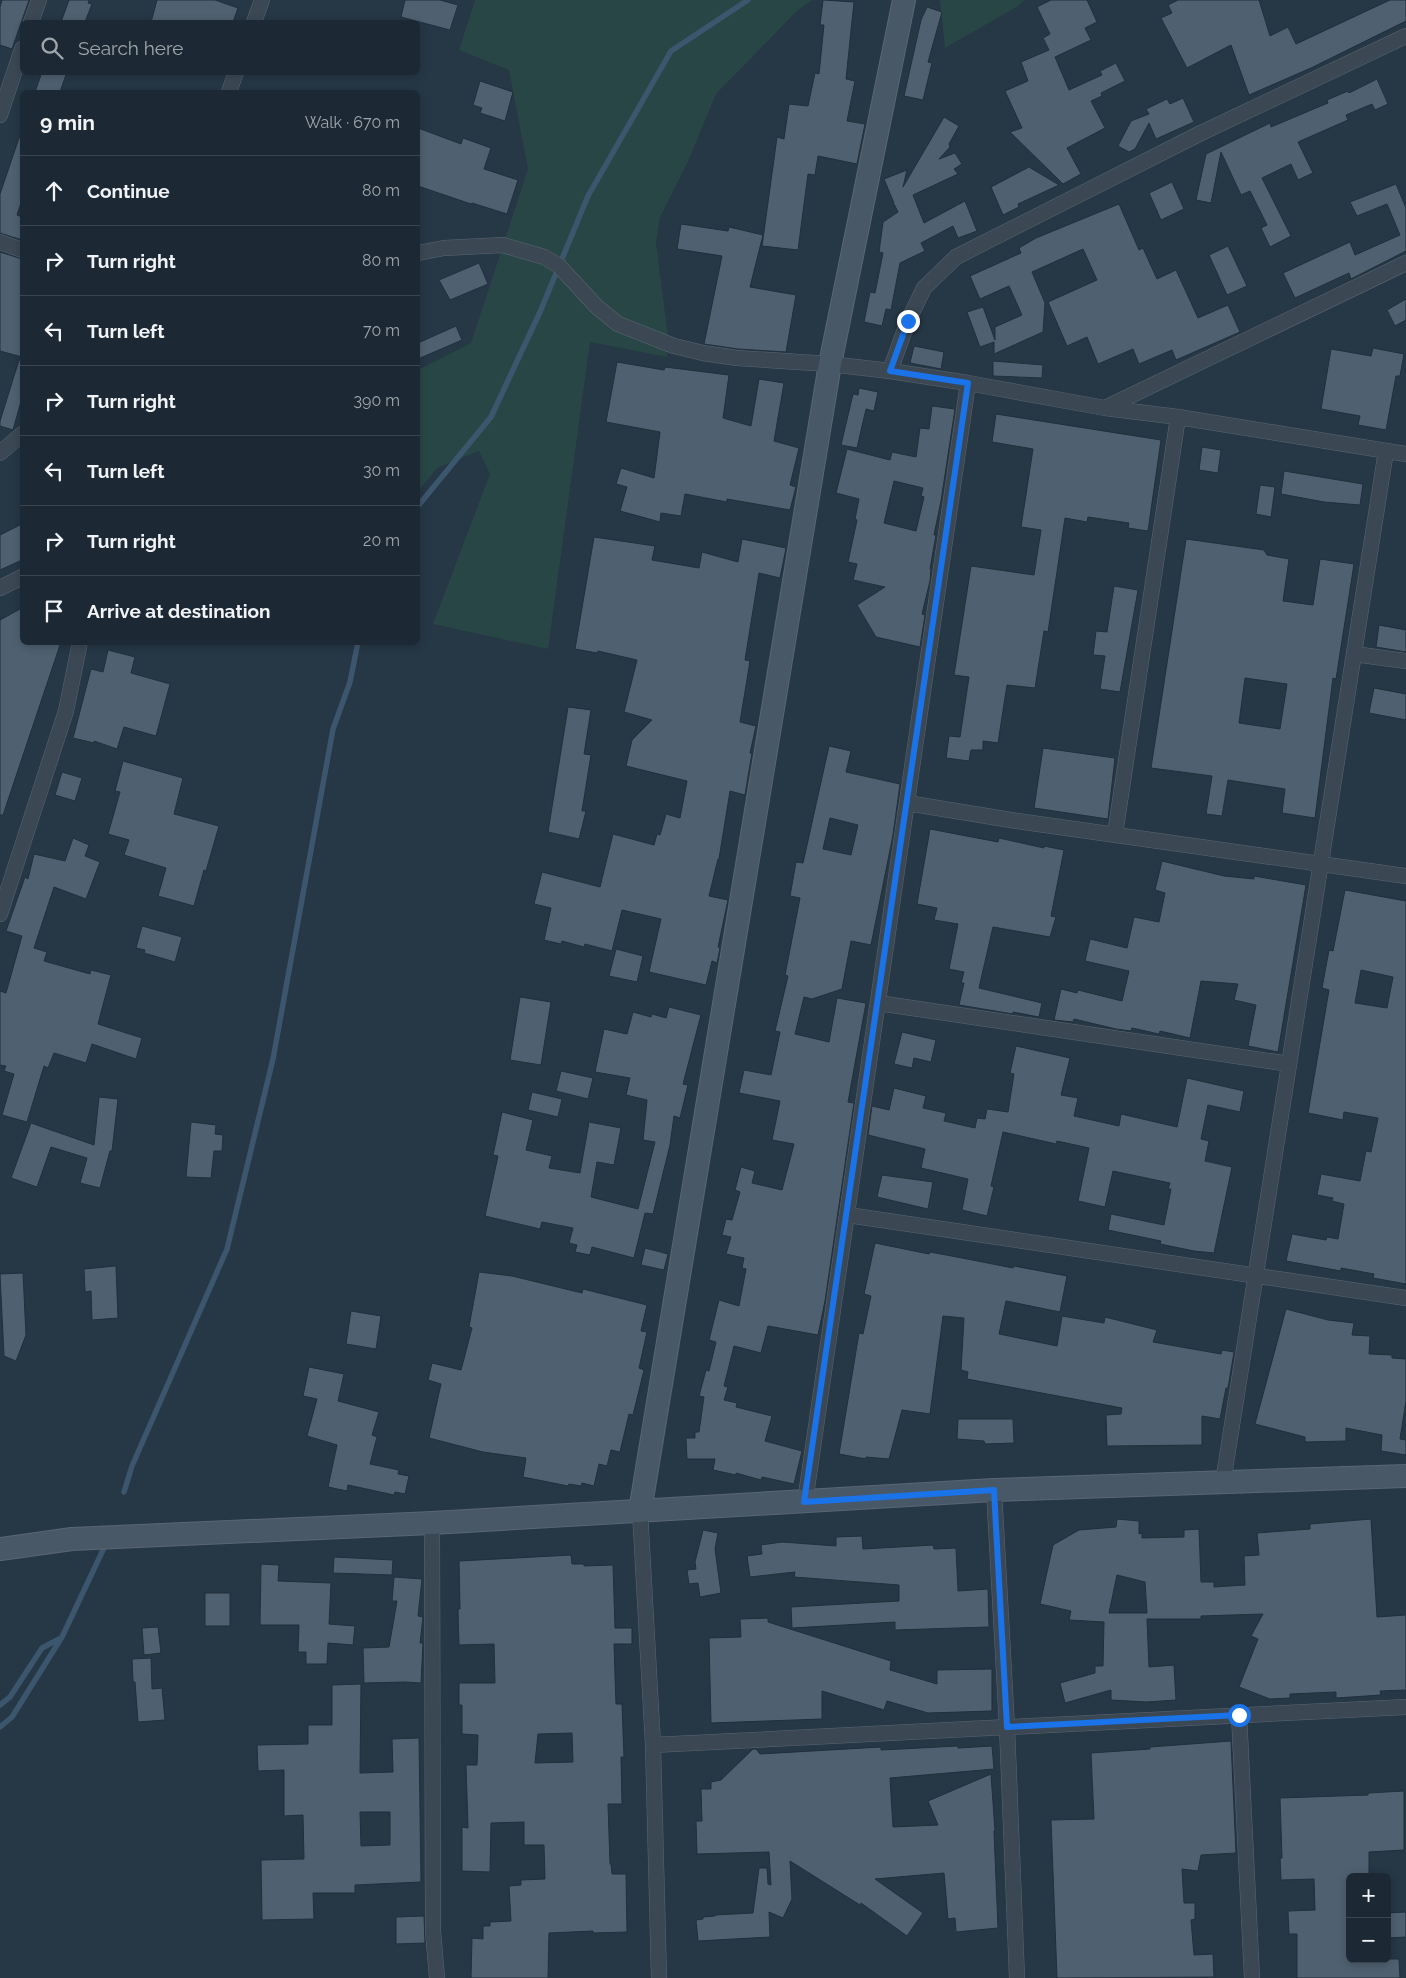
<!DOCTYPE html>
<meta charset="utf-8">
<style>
:root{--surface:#1c2934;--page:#25313c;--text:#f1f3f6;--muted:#a0a6ac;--line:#3a454f}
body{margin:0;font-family:Raleway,sans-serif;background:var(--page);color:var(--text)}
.controls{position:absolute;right:15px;bottom:15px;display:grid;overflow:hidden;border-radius:8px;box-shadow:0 2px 8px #0003}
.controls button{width:45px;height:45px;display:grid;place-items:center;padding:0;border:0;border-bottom:1px solid var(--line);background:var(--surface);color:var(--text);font:25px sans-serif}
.stop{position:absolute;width:15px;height:15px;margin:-11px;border:4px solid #1a73e8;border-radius:50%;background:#fff}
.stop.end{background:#1a73e8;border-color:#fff;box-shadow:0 1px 5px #0008}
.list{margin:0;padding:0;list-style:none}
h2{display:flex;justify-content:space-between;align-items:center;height:65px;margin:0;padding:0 20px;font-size:21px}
h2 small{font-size:16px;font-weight:400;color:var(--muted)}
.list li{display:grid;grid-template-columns:32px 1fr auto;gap:15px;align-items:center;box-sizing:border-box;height:70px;padding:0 20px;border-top:1px solid var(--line)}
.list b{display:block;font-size:19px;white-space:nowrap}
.list em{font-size:16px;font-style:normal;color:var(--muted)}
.icon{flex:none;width:28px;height:28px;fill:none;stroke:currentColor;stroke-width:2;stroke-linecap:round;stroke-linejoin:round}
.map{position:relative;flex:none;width:1406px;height:1978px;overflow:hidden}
.search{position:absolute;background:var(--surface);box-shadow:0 2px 8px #0003;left:20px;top:20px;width:400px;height:55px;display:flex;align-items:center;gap:12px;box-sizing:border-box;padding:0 18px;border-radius:8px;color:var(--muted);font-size:19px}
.panel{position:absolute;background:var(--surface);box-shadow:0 2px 8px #0003;left:20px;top:90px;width:400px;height:555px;border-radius:8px}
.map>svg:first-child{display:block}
.green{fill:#294646}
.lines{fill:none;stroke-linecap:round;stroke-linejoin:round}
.stream{stroke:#3c566e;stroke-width:5.5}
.building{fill:#4f6070;stroke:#222f3c;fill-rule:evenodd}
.street-casing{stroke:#5a6672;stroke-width:16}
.secondary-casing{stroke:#5a6672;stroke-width:24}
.street{stroke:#3b4854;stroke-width:15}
.secondary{stroke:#495867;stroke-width:22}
.route{stroke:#1a73e8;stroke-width:6}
</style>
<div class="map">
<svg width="1406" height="1978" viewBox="0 0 1406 1978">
<rect width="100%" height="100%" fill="#263745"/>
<path class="green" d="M475,0H812L797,11L716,94L689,159L660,217L656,243L669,345L667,357L590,342L548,649L433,624L490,474L479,451L437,468L418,491V370L471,343L528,169L509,70L459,50Z
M940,0H1024L1018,6L945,48Z"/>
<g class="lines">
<path class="stream" d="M418,506L491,417L540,312L588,196L671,51L748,0
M124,1492L132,1466L227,1249L273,1059L333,729L350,682L358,642
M0,1705L10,1697L42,1648L61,1638
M0,1727L12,1717L62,1637L103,1550"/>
</g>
<path class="building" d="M2,0H29L12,49L0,45V7Z
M69,0H89L88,3L92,4L85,22H61Z
M157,0H215L238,8L233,22H151Z
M405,0H440L458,5L450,30L401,17Z
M823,0L854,2L846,79L855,81L847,121L865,124L857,164L818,156L815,175L808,174L798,250L762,246L777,137L784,139L789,104L808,106L815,73L819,74L824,25H820Z
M1051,0H1087L1097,22L1085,28L1091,40L1055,57L1069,90L1102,75L1100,71L1116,63L1125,81L1101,93L1102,96L1091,101L1105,128L1067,148L1081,174L1063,184L1010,132L1022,128L1005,91L1028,81L1021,62L1049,50L1043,38L1050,34L1037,7Z
M1178,0H1259L1270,36L1288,27L1296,44L1390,0H1406V21L1311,68L1249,95L1231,45L1187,68L1161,18L1172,13L1168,5Z
M927,7L942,12L928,62L932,63L923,100L904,96L921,20Z
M42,72H67L60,92H35Z
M1377,79L1388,104L1375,110L1372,104L1346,115L1348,120L1298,142L1313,173L1298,180L1291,164L1262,178L1291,236L1270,247L1261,228L1267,225L1250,191L1241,195L1221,152L1211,203L1196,200L1206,154L1270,123L1271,127L1328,103L1327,100L1348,91L1349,93Z
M480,81L513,92L505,121L480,113L482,108L473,105Z
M1183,98L1194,122L1156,139L1149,123L1135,149L1129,152L1118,146L1131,121L1149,114L1146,109L1167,99L1170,104Z
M944,117L959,126L949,144L950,147L939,159L955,153L962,164L954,169L958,174L913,195L924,223L965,201L977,231L958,238L953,226L921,243L925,251L900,263L891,310L886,309L882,326L864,322L870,292L875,293L883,253L879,252L883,222L898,212L894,204H893L894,203L884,179L907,170L903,187Z
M418,128L461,144L463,138L491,148L484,169L518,180L507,214L472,203L471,204L418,186Z
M20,135L22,136V200L17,215L22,217V240L0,233V194Z
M1029,167L1059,185L1018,204L1019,207L1003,215L991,187Z
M1172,182L1184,209L1161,220L1149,193Z
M1396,184L1406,208V251L1351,279L1349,273L1295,298L1283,273L1350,242L1355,255L1400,235L1387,204L1357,216L1350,202Z
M1119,204L1139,250L1143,248L1157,279L1176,270L1198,318L1228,305L1240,332L1176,360L1172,350L1139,364L1133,349L1098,364L1087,337L1067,346L1048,302L1097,280L1083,249L1032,272L1045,303L1043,332L994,354V342L980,347L967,312L983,307L995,340V327L1022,315L1009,286L980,299L970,276L1021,253L1019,248L1036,238Z
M681,224L728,231L729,227L763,235L750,287L796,295L786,352L738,349L704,344L722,256L677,249Z
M1228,246L1247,286L1227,295L1209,255Z
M0,252L22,259V357L0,351Z
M479,263L488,284L450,300L439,280Z
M1406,299V320L1395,326L1387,310Z
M456,326L462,340L418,359V343Z
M914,346L944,352L941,369L910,363Z
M1373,348L1404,354L1400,376H1396L1386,430L1358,425L1360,416L1321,409L1331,349L1371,356Z
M19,360H22V398L13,430L0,426V421Z
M993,361L1043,365L1042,378L993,376Z
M617,362L664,370L665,367L729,375L723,418L751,426L759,379L784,383L774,441L799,448L790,485L796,487L790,510L727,499V502L685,494L681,516L661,513L660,522L620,511L627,487L616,484L621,468L654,478L660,432L606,422Z
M859,388L878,392L874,411L866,409L857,448L841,445L853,394L858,395Z
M932,406L955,409L941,501L934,535H936L930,569H931L930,581L922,614L925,615L920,647L876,637L857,605L885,587L853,580L857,564L848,562L857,520L855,519L859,499L836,493L847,449L890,460L892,452L916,457L920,428L929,429ZM894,481L923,488L921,496L924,497L916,531L884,523Z
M996,414L1161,440L1148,531L1128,528L1129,523L1088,517L1087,522L1065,518L1048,632L1044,631L1035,688L1007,685L998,743L983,741V750H971L969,761L946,758L949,736L960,737L969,677L954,675L971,566L1034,575L1041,530L1021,527L1033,449L992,442Z
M1202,447L1221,450L1218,473L1199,470Z
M1284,471L1363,484L1360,505L1324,502L1281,494Z
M1260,485L1275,487L1271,517L1256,514Z
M22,524V560L0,570V535Z
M594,537L655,546L652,560L699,568L702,552L738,562L742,539L786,548L780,578L759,573L745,660L750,661L740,722L756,726L750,753H752L745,795L730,791L719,859H718L709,896L728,900L718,947L720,948L717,963L712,961L706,985L649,972L661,919L622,910L612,951L585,944L584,947L562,941L561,944L544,940L551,908L534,904L542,872L600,887L613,834L654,845L657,834L660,835L666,814L680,818L687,781L626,766L632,740L652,720L624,712L637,660L598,651L597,653L575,649Z
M1186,539L1264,550L1267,555L1289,559L1283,601L1313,605L1320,559L1354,564L1336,679L1333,678L1315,818L1282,813L1285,789L1228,780L1222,816L1206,814L1212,776L1151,768ZM1245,678L1287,684L1280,729L1239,723Z
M1114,586L1138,590L1120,692L1100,689L1105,656L1093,655L1096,631L1107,632Z
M22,608V642H61L3,815H0V620Z
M1379,625L1406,630V652L1376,647Z
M108,650L135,657L131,673L170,684L156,736L124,727L117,749L94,741V743L73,738L91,669L103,672Z
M1374,688L1406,694V720L1369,713Z
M568,707L591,710L584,754L591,755L582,811H586L579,839L548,832Z
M829,746L851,751L846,772L900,784L893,835L871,945L851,941L842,989L812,999L804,997L795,1034L829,1042L837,998L866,1003L848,1102L854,1103L825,1301L818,1335L768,1326L761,1353L734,1346L724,1386L728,1387L724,1400L737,1403L736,1407L772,1416L765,1441L802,1451L794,1484L762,1477L761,1480L736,1473V1475L713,1470L715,1459H687L686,1438H695V1432H699L704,1397L699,1396L706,1370L709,1371L716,1342L709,1340L719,1300L739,1306L746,1269L742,1268L744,1258L726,1254L731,1237L722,1235L726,1219L732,1220L740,1192L735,1190L741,1167L755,1171L752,1183L782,1190L794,1144L772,1140L780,1101L739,1093L744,1070L771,1075L780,1032L775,1031L788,976L785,975L800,898L790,896L796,862L803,863ZM830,818L858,825L851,855L823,849Z
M1043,748L1115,758L1108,819L1034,808Z
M123,761L183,778L174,814L219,826L206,871L204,870L194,906L158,896L166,868L124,855L129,840L108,834L120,792L115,791Z
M62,772L82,778L75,801L55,795Z
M930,829L998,842L999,838L1044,848V846L1064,850L1051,916L1056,917L1050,937L993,927L979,988L1042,1003L1039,1017L1013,1012V1014L959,1005L964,983H961L964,972L949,969L958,924L934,920L937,908L917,904Z
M73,838L89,845L85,856L100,862L86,899L54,887L34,948L47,952L44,961L90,974L91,970L111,975L98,1024L142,1038L136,1059L92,1044L86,1063L54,1053L48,1068L44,1066L27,1122L2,1115L14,1074L4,1071L6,1066L0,1065V991L6,993L22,936L6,931L25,877L28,879L34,854L65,861Z
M1162,861L1224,876L1254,879V876L1306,885L1278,1052L1248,1046L1256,1005L1234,1000L1238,984L1201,981L1190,1038L1160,1031L1159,1034L1132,1028L1131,1031L1116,1029L1074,1019L1073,1022L1054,1020L1061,989L1077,993L1078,990L1122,1001L1129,971L1085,961L1090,939L1127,948L1134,917L1159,922L1165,893L1155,890Z
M1345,890L1406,901V1284L1373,1278L1374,1274L1341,1268V1271L1286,1261L1292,1234L1326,1240L1327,1237L1338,1239L1344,1204L1332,1201L1333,1198L1317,1195L1321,1174L1360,1181L1366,1151L1371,1152L1378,1118L1344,1112L1343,1120L1308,1113L1329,990L1322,988L1329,950L1333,951ZM1361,970L1393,977L1387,1008L1355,1003Z
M142,926L182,937L175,962L144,953L145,950L136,948Z
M616,949L643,956L637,982L609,976Z
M520,997L551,1002L541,1065L510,1060Z
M669,1007L701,1015L683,1084L688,1085L680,1118L674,1116L670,1145L653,1214L645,1213L634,1258L592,1247L590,1255L575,1252L577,1245L569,1243L573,1228L542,1222L540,1229L485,1216L498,1156L493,1155L502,1112L533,1120L526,1150L552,1156L549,1168L580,1173L589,1122L621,1128L614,1165L597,1162L591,1197L638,1209L655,1142L643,1140L647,1100L626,1095L630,1078L595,1072L604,1029L627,1034L633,1012L651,1017L652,1014L666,1018Z
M902,1032L936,1040L931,1062L914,1058L912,1068L894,1064Z
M1016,1046L1070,1058L1061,1095L1078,1098L1074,1116L1119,1126L1121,1114L1177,1127L1187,1078L1244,1091L1240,1112L1208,1105L1201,1139L1209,1141L1205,1161L1232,1167L1214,1253L1194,1251L1160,1244L1161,1241L1108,1230L1111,1214L1164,1225L1171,1189H1168L1170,1183L1113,1171L1105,1207L1078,1201L1089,1148L1057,1141L1056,1144L1003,1132L991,1186L994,1187L987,1216L962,1210L968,1179L921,1168L925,1149L868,1135L872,1106L889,1110L894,1088L926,1096L923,1108L946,1113L944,1121L975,1128L977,1118L985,1119L987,1109L1008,1112L1014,1074L1010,1073Z
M561,1071L593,1078L588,1099L556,1091Z
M532,1092L562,1099L558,1117L528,1110Z
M99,1097L118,1099L112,1151H110L100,1188L80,1183L87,1158L51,1147L37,1187L11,1178L31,1123L94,1145Z
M191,1122L216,1125L215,1134L223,1135L222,1151H214L211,1178L186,1177Z
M882,1175L933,1182L928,1209L877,1197Z
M875,1243L929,1254L930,1252L957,1257L1013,1268L1014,1266L1067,1276L1060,1312L1006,1301L999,1334L1057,1346L1062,1316L1104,1323L1105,1317L1157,1330L1153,1342L1221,1354L1222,1350L1234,1352L1228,1388H1226L1220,1419L1202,1416V1445L1107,1446L1106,1415L1121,1414L1122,1408L967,1379L968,1372L961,1370L964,1318L943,1316L930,1414L902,1410L889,1459L866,1457V1459L839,1454L859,1333L863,1334L871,1296L864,1294Z
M645,1248L668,1254L664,1270L641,1265Z
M116,1266L118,1318L92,1320L91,1291L85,1292L84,1269Z
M479,1272L512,1276L582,1293L583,1289L647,1305L641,1331L647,1332L639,1368L644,1370L633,1415L629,1414L620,1452L611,1450L607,1466L599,1464L594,1486L582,1483L581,1486L569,1484L568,1486L523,1477L526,1458L483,1452L429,1438L441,1384L428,1380L432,1363L461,1370L472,1328L469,1327Z
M23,1273L26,1335L16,1361L4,1356L0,1274Z
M1286,1309L1328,1320L1354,1323L1352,1335L1370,1336L1369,1354L1392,1355V1358L1406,1359V1401L1400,1439L1406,1440V1455L1381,1451L1382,1435L1346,1428V1441L1305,1442V1437L1255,1424Z
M351,1311L381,1316L376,1349L346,1344Z
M309,1367L344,1374L338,1401L379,1412L372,1435L377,1437L370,1464L399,1470L398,1474L409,1476L405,1494L395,1492L394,1495L348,1485L347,1491L328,1487L337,1445L307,1436L317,1399L303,1396Z
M958,1419H1013L1014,1443L985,1444L984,1441L957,1439Z
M1117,1519L1139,1521V1534L1142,1533V1538L1184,1537V1530L1199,1529L1201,1582H1214V1587L1245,1585L1244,1556L1259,1555L1257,1533L1310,1529V1524L1371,1519L1377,1617L1406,1615V1690L1380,1691L1381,1695L1336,1698V1692L1290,1694V1698L1270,1699L1239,1687L1258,1639L1251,1636L1263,1614L1201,1616V1619H1147L1149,1667L1174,1665L1176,1700L1147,1702L1111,1700V1690L1065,1703L1060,1683L1095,1673V1666H1103L1104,1622L1069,1620L1071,1611L1040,1604L1053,1545L1079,1530L1116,1527ZM1117,1575L1145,1582L1147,1613H1109Z
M703,1530L718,1533L715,1549L721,1593L700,1597L698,1583L689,1584L687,1570L696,1569L695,1562Z
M862,1536L863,1549L933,1545L934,1549L956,1548L958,1591L988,1589L989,1627L895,1630V1622L792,1628L791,1607L899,1601V1585L794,1577L795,1572L750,1577L747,1556L762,1554L761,1545L782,1542L836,1546V1537Z
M571,1555L572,1564H584V1566L613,1565L615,1628H632V1644H614L616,1704H622L624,1757H621L622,1804H608L610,1864H611L612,1874H626L627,1932L593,1933V1931L549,1933L548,1978H471L472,1938L483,1939V1926H490V1922L511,1921L509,1886L521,1885V1880L545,1879L544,1845H524V1822L491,1823L490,1872L462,1871V1827L468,1828L466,1765H477L478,1735L462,1734V1705H459V1683H495L494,1644L459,1645L458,1609H460L459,1561ZM572,1733L573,1762L535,1763L538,1734Z
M334,1557L393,1560L392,1575L333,1573Z
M261,1564L279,1565L278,1581L331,1583L329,1624L355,1626L353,1645L328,1643L327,1664H306V1652H298L299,1625H260Z
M394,1577L422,1579L418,1616L423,1617L420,1643H423L421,1683L405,1682L364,1683L363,1648L389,1647L397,1601H392Z
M205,1593H230V1626H205Z
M768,1618V1622L891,1661L890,1670L937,1684V1670L992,1669V1711L928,1713L887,1701L884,1710L822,1691V1719L711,1723L709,1638L741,1637L740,1619Z
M158,1627L161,1653L144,1655L142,1628Z
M151,1658L152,1689L162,1688L165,1720L138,1722L135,1682H133L132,1659Z
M361,1684L360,1773L393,1772L392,1739L419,1738L421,1882L355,1885V1893H313L314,1919L262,1920L261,1860L304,1859L303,1815L284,1816V1770L258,1771L257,1745L308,1744V1725H332V1685ZM360,1812H390V1845L361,1846Z
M1231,1741L1236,1853L1201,1855L1198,1871L1182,1869L1184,1903H1195V1919L1191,1920L1194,1955L1213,1954L1214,1977L1057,1978L1051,1820L1094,1819L1091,1753L1150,1749V1747Z
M958,1746V1748L992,1746L994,1769L890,1778L893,1827L938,1825L928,1801L991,1774L995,1831H994L998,1928L956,1932L955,1918L948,1919L944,1873L875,1879L923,1913L907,1936L861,1903L860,1905L790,1861L792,1899L783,1918L769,1912L770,1937L698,1941L696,1920L703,1919V1917L715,1916V1915L753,1913L759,1868H767L768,1884L771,1885L769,1852L697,1854L696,1821H702L701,1789H711V1782L721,1780L753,1749H756L760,1754L881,1747V1750Z
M1404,1791V1850L1369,1852V1877H1350V1959H1399L1400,1978H1297V1934H1289L1288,1911L1315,1910L1314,1879L1281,1880L1280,1858H1282L1280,1798L1368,1795V1793Z
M1406,1912V1937L1387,1938V1913Z
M424,1916L425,1943L396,1944V1917Z"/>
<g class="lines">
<g class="street-casing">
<path id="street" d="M31,22L39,0
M254,22L262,0
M229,92L236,72
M0,115L22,49
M0,242L22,250
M418,253L444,248L503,245L544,257L559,266L597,307L618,324L674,346L703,353L737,358L830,364L890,371L968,383L1105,408L1178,417L1406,454
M890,371L908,321L924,288L956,257L1201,133L1406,36
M1105,408L1406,263
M0,453L22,434
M0,588L22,577
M1354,654L1406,661
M907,803L1017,821L1406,876
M1115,834L1178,417
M0,914L66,711L80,642
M878,1003L1289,1064
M848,1215L1406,1298
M1223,1482L1386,451
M994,1490L1007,1727L1017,1978
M805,1502L968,383
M640,1511L653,1745L659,1978
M432,1523L433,1931L437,1978
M1239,1715L1252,1978
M653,1745L1406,1707"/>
</g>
<g class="secondary-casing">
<path id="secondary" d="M640,1511L830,364L904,0
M0,1549L72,1539L432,1523L994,1490L1406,1476"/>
</g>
<use href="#street" class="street"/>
<use href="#secondary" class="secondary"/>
</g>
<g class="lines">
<path class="route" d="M908,321L890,371L968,383L804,1502L994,1490L1007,1727L1239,1715"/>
</g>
</svg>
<div class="controls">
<button>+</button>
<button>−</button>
</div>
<div class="stop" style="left:1239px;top:1715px"></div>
<div class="stop end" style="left:908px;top:321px"></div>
<div class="search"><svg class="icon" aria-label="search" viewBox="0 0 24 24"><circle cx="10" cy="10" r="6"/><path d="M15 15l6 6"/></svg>Search here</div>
<section class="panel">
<h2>9 min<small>Walk · 670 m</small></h2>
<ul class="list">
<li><svg class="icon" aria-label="ahead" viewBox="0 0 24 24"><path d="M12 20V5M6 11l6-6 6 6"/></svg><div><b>Continue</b></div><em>80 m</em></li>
<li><svg class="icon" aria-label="right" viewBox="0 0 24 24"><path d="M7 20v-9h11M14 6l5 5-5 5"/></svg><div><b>Turn right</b></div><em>80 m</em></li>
<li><svg class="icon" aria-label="left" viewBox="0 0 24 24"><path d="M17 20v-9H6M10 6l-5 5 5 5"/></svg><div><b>Turn left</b></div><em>70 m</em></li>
<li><svg class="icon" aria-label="right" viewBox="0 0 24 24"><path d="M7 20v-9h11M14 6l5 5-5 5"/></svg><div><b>Turn right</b></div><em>390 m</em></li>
<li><svg class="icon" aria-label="left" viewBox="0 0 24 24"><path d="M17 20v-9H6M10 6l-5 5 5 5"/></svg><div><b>Turn left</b></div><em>30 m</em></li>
<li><svg class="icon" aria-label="right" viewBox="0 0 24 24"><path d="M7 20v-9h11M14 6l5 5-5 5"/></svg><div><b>Turn right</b></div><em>20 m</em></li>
<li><svg class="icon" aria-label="arrive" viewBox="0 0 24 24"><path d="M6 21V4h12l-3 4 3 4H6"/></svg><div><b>Arrive at destination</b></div></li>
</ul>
</section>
</div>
